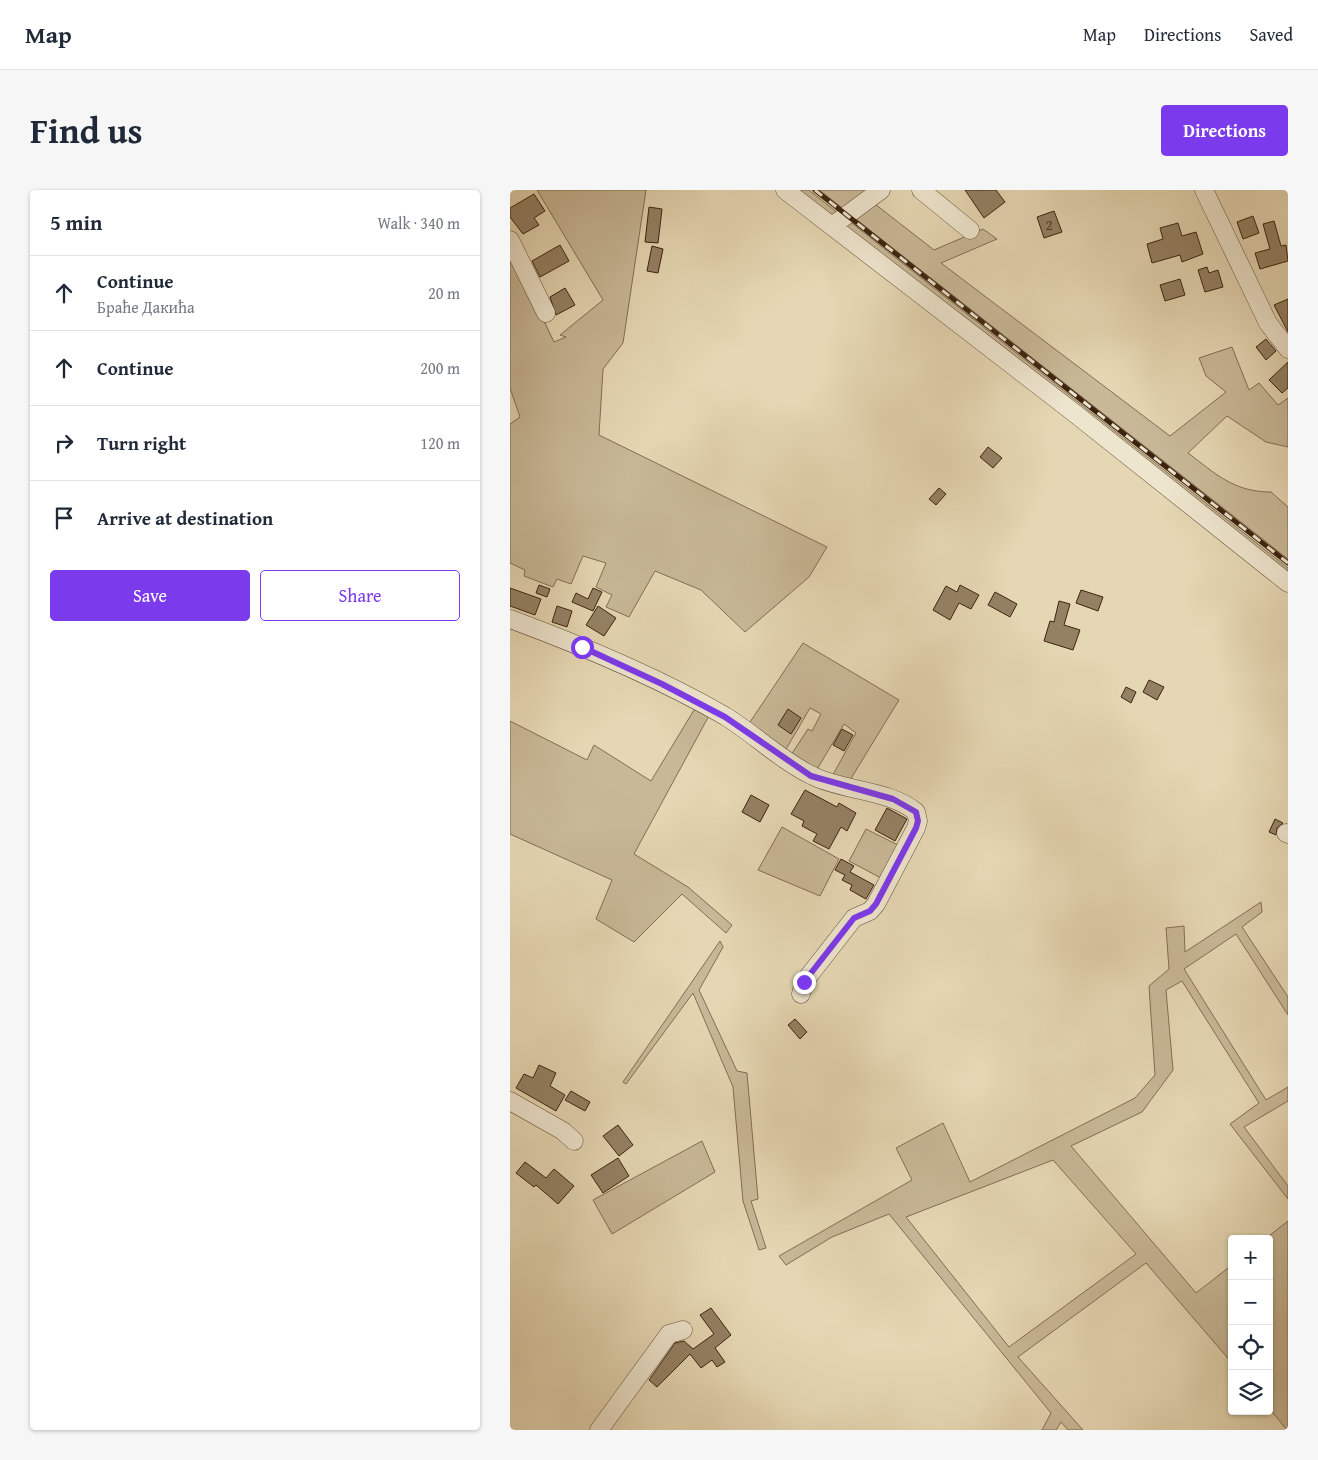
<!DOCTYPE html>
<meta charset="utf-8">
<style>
:root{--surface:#fff;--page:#f6f6f7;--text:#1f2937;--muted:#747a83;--line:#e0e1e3;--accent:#7c3aed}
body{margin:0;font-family:"Gentium Book Plus",serif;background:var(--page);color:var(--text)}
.controls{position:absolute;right:15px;bottom:15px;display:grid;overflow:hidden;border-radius:5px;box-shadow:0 1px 4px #0004}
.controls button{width:45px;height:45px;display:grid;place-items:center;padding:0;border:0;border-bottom:1px solid var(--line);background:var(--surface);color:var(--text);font:25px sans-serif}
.stop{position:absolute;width:15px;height:15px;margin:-11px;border:4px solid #7c3aed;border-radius:50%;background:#fff}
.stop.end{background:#7c3aed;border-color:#fff;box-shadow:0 1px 5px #0008}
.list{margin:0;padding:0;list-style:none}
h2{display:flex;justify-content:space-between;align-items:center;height:65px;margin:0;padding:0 20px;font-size:21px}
h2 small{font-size:16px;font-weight:400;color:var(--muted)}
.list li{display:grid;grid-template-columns:32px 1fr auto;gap:15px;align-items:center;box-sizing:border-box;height:75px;padding:0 20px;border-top:1px solid var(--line)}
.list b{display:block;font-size:19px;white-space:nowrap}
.list p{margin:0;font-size:16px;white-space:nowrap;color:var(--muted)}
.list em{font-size:16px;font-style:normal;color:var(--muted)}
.actions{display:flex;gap:10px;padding:15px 20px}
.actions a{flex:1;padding:11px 0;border:1px solid var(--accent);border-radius:5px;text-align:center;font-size:18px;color:var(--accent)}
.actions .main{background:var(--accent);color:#fff}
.icon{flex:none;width:28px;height:28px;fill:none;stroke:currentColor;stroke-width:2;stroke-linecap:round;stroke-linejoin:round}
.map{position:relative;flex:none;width:778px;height:1240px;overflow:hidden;border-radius:5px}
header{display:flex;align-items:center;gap:30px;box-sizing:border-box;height:70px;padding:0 25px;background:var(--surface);border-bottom:1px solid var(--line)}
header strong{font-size:24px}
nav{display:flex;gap:28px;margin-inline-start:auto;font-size:18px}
.intro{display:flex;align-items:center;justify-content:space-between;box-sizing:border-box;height:120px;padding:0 30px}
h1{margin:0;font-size:35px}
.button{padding:12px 22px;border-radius:5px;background:var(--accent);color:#fff;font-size:18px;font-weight:700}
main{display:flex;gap:30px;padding:0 30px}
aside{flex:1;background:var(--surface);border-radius:5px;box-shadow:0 1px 4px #0004}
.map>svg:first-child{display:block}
.green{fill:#c8b897;stroke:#826e53;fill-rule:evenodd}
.building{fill:#948164;stroke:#3c230f}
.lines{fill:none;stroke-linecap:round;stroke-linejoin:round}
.minor-casing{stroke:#665038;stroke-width:19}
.minor{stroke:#eee5ce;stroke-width:18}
.rail-casing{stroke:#3c230f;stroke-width:5}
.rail{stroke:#eee5ce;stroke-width:3;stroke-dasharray:9;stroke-linecap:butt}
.route{stroke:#7c3aed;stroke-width:6}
.labels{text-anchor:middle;stroke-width:4;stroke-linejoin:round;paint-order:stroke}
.number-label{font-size:15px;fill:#523a24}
</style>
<header>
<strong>Map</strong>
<nav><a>Map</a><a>Directions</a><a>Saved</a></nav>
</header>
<div class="intro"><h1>Find us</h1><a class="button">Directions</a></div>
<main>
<aside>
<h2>5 min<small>Walk · 340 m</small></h2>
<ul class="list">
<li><svg class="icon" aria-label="ahead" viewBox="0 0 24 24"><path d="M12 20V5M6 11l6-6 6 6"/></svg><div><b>Continue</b><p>Браће Дакића</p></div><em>20 m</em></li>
<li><svg class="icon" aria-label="ahead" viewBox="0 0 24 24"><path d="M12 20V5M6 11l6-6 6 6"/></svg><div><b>Continue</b></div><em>200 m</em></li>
<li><svg class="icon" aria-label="right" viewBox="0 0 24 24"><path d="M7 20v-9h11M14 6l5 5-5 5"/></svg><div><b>Turn right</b></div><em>120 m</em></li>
<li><svg class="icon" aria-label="arrive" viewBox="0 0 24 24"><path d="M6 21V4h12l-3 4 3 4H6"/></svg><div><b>Arrive at destination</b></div></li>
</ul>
<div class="actions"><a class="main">Save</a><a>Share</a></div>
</aside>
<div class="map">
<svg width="778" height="1240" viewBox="0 0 778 1240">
<rect width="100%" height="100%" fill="#e5d7b3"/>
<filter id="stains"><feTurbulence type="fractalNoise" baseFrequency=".004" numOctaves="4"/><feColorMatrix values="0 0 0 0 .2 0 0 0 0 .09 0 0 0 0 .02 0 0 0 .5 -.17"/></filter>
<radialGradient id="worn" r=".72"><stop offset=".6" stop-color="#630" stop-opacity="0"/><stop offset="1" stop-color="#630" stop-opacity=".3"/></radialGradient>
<path class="green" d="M27,0H136L113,153L93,179L89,245L317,357L299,387L235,442L191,400L145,381L119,427L96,417L102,405L86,397L96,373L73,366L61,394L47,389L43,397L14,386L15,380L0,373V234L10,227L0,198V59L44,152L56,147L50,145L93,110Z
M284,0H299L329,24L322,29Z
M309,0H362L335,20Z
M361,11L424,60L473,39L487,49L431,73L660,246L716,202L696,186L689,168L722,157L739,200L749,193L768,215L778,208V257L756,252L717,226L678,263C706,284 724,302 761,302L778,317V369L342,26Z
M338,30L778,378V386L335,40Z
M293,453L389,510L337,595L320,590L346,543L334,534L306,581L281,565L298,539L302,541L311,524L300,518L275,561L236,538Z
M187,515L201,522L124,664L178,697L222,735L216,743L172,704L124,752L86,729L102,690L0,644V531L77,570L84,555L141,591Z
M272,637L329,669L310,706L248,680Z
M356,639L398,660L382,694L339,671Z
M751,712L752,722L732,737L778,807V825L726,744L674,779L756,910L778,897V911L734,937L778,996V1009L720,934L749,913L672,791L656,800L663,880L632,922L561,956L686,1103L722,1075V1173L636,1073L508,1167L573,1240H558L551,1232L546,1240H532L541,1223L379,1024L322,1047L276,1075L269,1066L402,990L386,958L433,933L460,992L625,908L645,885L639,796L659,779L656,738L674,736L675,762ZM543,970L626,1064L499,1157L396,1027Z
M210,751L213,757L189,800L227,881L237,883L248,1009L241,1011L256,1058L249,1060L233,1011L223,897L183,803L116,894L113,892Z
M192,951L205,982L102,1044L83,1010Z
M778,1031V1240H777L759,1218V1049H755Z"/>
<path class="building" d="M455,0H486L495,12L474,28Z
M24,4L35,21L24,28L29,35L13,44L0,27V18Z
M139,17L152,19L148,53L135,52Z
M544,21L552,42L534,48L527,27Z
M743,26L749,43L733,49L727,32Z
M764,31L771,56L776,55L778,71L750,79L745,63L760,59L753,34Z
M668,33L672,46L686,42L693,64L672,72L670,65L642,73L637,54L653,49L650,38Z
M50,55L59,71L30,87L22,71Z
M142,56L153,59L148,83L137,81Z
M697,77L699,83L708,80L713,97L695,102L688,80Z
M670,89L675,105L655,111L650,95Z
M55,98L65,115L46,125L40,107Z
M778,109V142L764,115Z
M756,149L766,161L756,170L746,157Z
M778,172V198L772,203L759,190Z
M478,257L492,268L483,278L470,267Z
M429,298L436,304L426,315L419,309Z
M29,395L40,399L37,407L26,403Z
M450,395L469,405L461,419L449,413L440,430L423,420L436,396L447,402Z
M0,398L31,409L25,425L0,416Z
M83,398L92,402L83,421L62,412L66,403L78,409Z
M571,400L593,407L588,421L566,413Z
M485,402L507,414L500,427L478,415Z
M549,411L560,414L554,435L570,440L563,460L534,451L540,431L544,432Z
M47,416L62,421L57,437L42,432Z
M88,416L106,428L94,446L76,435Z
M639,490L654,497L647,510L633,502Z
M616,497L626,502L621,513L611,507Z
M278,519L291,528L281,544L268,535Z
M332,539L343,545L334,561L323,555Z
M295,600L327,617L329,613L346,623L337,641L331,637L319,659L303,651L307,644L292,636L294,631L281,624Z
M241,605L259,615L250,632L232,622Z
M377,618L397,629L385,651L365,640Z
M765,629L773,633L767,638L766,645L759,642Z
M331,669L344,676L340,682L364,695L356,709L340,700L342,695L332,690L335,685L325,680Z
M285,829L297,842L290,849L278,835Z
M29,875L46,883L40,896L55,905L46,921L6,898L14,884L23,888Z
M61,901L80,912L75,921L55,910Z
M108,935L123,955L109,966L93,946Z
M108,968L119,986L93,1003L81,985Z
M15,972L36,988L44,979L64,996L48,1014L26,995L24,997L6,983Z
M201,1118L221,1145L205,1158L215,1172L207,1177L202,1170L191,1178L180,1164L147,1197L139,1190L165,1153L174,1151L183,1159L204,1144L190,1125Z"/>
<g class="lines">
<g class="minor-casing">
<path id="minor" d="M275,0L563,222L778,393
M411,0L460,40
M694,0L758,133L778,159
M322,36L371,0
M0,50L36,123
M0,429C73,456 147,487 215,526C244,544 273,572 303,586C333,601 381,600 406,622L408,631L406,638L366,714L360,721L344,728L294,792L291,804
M776,643L778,644
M0,911L53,941L64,951
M89,1240L159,1144L173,1140"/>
</g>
<use href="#minor" class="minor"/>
<g class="rail-casing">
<path id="rail" d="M305,0L778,373"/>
</g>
<use href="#rail" class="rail"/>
</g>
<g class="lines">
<path class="route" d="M72,457L152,494L215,527L301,586L383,609L406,622L408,631L406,638L366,714L360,721L344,728L294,792"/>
</g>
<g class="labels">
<g class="number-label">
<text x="539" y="40">2</text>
</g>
</g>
<rect width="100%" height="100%" filter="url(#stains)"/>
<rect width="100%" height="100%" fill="url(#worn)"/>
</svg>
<div class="controls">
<button>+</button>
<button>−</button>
<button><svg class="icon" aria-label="locate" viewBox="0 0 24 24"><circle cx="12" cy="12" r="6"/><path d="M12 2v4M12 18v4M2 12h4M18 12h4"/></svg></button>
<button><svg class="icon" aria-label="layers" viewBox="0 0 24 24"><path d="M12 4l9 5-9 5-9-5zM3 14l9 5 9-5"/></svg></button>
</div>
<div class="stop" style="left:72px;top:457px"></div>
<div class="stop end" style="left:294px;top:792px"></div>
</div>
</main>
